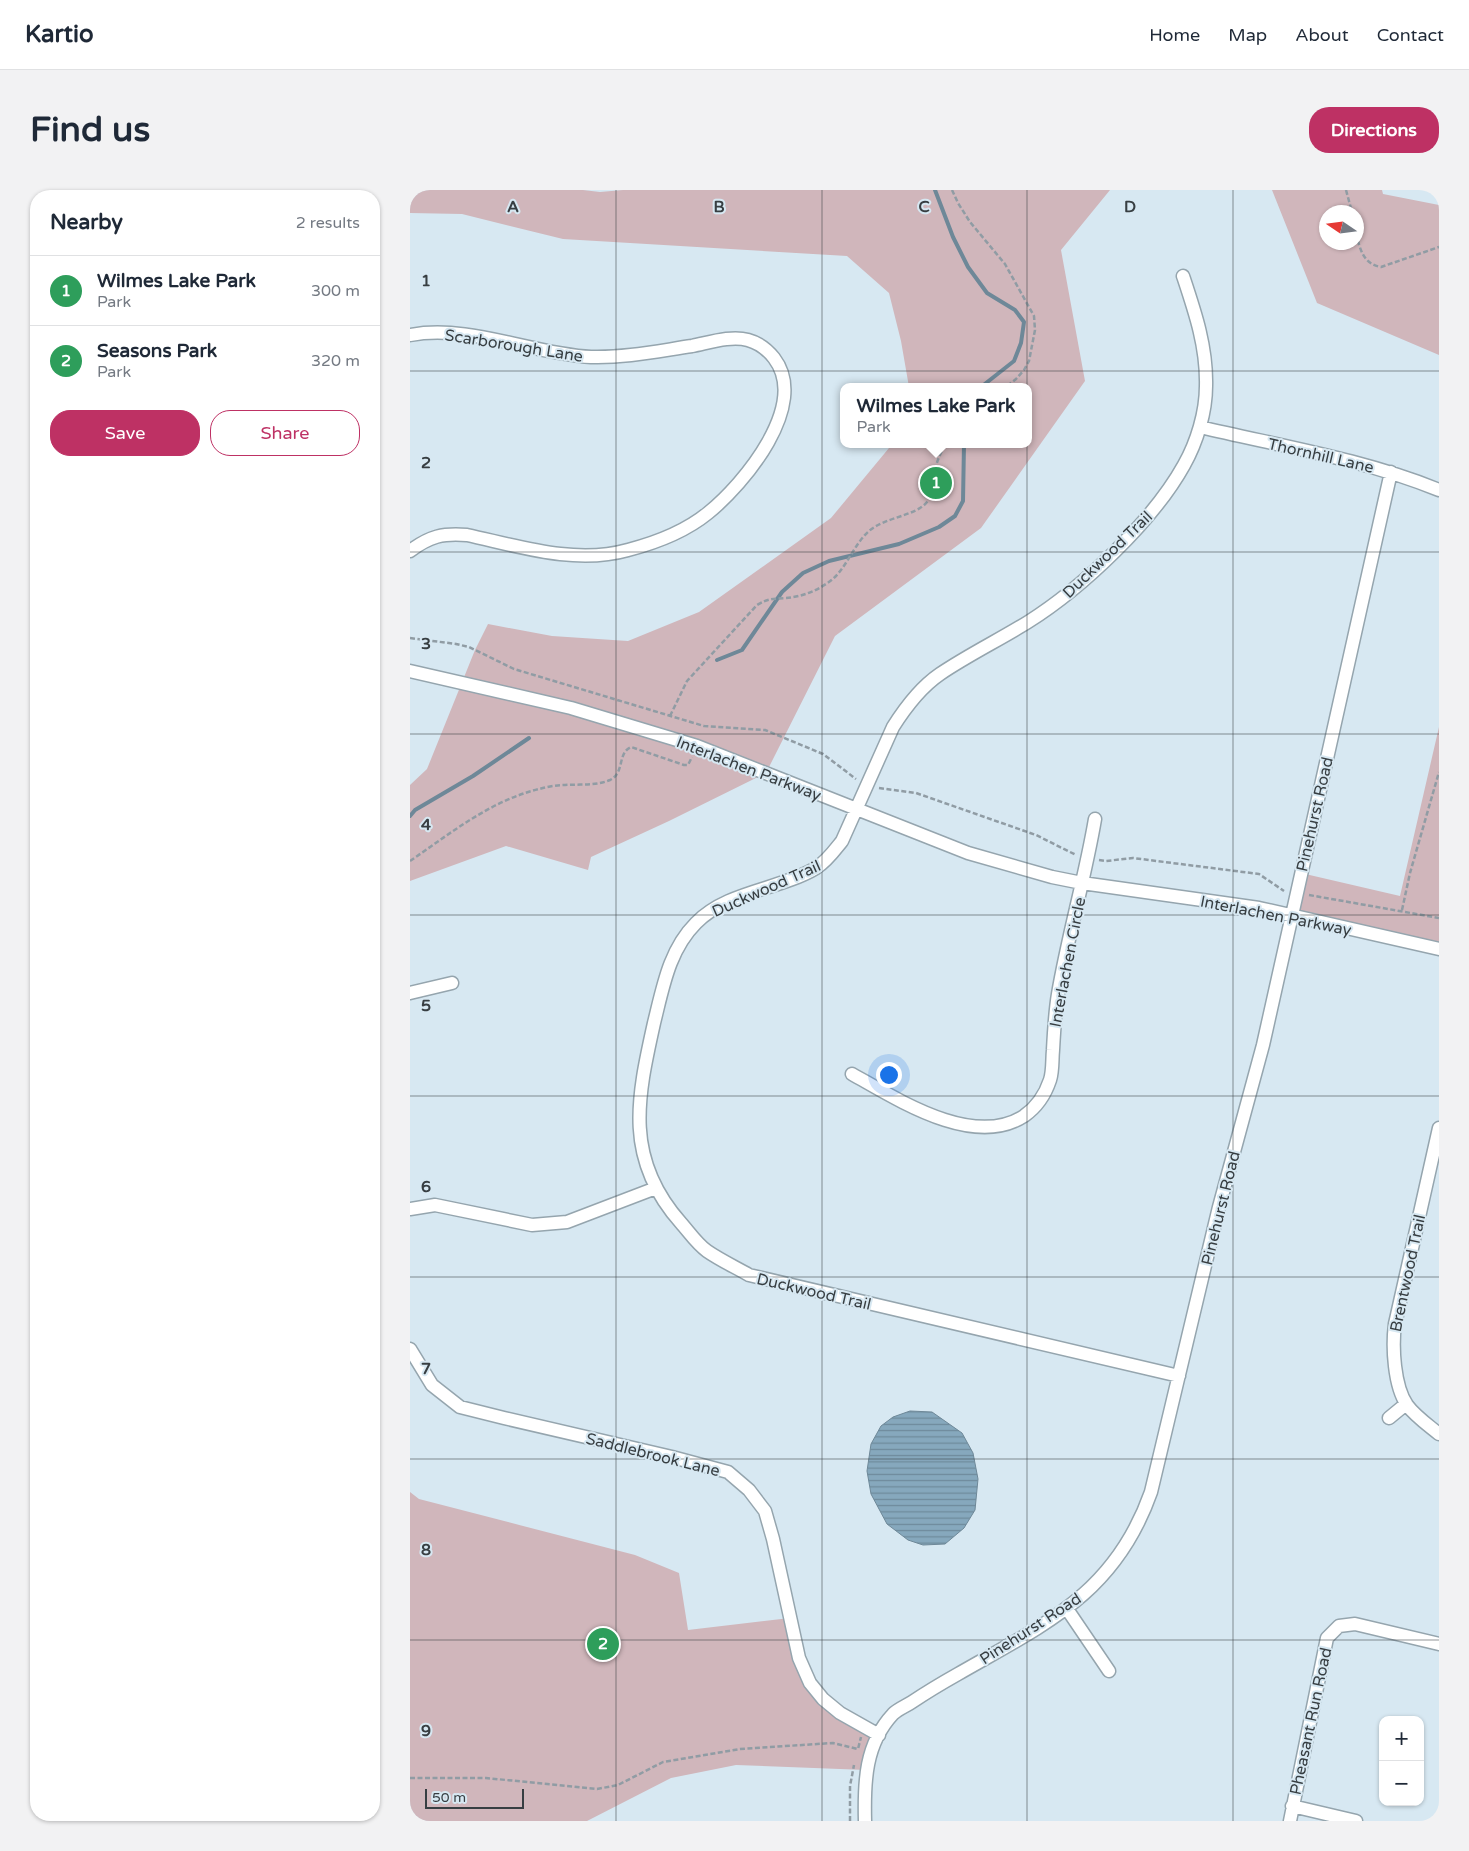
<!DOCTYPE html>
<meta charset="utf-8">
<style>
:root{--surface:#fff;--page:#f2f2f3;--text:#1f2937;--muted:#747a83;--line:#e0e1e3;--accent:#be3164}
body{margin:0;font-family:"Varela Round",sans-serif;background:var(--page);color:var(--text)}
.controls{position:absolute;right:15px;bottom:15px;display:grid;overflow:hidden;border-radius:10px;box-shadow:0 1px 4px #0004}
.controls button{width:45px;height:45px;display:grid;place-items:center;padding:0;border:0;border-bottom:1px solid var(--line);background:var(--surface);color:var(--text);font:25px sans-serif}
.compass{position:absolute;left:909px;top:15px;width:45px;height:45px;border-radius:50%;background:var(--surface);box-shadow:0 1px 4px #0004;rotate:283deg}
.scale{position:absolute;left:15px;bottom:12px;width:99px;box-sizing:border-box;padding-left:5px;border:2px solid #373e42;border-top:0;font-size:14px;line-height:18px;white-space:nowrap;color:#373e42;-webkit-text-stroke:4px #d7e8f2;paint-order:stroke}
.you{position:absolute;left:478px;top:884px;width:18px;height:18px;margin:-12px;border:4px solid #fff;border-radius:50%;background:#1a73e8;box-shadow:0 0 0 8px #1a73e833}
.badge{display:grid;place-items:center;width:32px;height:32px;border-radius:50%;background:var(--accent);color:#fff;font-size:16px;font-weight:700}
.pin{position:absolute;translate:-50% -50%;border:2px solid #fff;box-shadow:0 1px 5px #0006}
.popup{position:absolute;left:430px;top:193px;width:192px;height:65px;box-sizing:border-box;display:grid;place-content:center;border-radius:10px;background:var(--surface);filter:drop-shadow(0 1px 4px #0005);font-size:16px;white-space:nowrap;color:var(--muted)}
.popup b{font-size:19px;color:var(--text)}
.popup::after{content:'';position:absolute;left:50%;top:100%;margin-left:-10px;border:10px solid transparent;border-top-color:var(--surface)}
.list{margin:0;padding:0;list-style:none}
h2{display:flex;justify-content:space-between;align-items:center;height:65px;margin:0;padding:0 20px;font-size:21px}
h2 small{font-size:16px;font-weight:400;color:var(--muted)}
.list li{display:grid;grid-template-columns:32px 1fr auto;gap:15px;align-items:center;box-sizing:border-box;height:70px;padding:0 20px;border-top:1px solid var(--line)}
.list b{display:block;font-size:19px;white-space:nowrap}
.list p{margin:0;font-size:16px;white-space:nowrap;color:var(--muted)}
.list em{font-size:16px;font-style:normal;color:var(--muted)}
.actions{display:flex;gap:10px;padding:15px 20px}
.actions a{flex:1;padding:11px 0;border:1px solid var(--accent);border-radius:20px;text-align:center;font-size:18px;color:var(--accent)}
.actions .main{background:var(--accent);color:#fff}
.map{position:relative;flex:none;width:1029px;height:1631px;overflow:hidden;border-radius:20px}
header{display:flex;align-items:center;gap:30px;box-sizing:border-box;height:70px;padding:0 25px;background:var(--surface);border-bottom:1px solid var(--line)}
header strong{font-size:24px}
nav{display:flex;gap:28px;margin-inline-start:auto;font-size:18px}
.intro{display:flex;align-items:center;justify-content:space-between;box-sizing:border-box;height:120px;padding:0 30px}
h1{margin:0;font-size:35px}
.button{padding:12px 22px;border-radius:20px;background:var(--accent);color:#fff;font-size:18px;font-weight:700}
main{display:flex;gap:30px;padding:0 30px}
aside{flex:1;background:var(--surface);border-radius:20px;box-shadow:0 1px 4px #0004}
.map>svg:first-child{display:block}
.park{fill:#d0b6bb;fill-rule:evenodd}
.water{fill:url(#water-rules);stroke:#6e8898}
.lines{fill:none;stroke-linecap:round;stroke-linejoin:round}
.stream{stroke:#6e8898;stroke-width:4}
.minor-casing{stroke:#95a5ae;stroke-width:15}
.path{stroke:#909ca4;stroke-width:2.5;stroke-dasharray:5 2.5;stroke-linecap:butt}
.minor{stroke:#fff;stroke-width:12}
.grid{fill:none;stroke:#373e42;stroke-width:1;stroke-opacity:0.55}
.labels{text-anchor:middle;stroke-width:4;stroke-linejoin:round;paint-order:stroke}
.street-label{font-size:16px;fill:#373e42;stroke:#d7e8f2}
.grid-label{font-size:16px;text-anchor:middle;font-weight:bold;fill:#373e42;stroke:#d7e8f2;stroke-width:4;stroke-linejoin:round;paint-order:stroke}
</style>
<header>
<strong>Kartio</strong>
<nav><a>Home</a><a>Map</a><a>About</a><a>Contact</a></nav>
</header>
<div class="intro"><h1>Find us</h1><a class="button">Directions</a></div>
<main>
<aside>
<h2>Nearby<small>2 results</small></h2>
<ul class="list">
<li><span class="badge" style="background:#2e9e5b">1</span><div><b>Wilmes Lake Park</b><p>Park</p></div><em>300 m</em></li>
<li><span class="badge" style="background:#2e9e5b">2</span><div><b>Seasons Park</b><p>Park</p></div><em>320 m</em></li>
</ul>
<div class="actions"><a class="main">Save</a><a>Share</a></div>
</aside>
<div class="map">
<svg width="1029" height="1631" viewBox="0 0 1029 1631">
<defs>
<pattern id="water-rules" width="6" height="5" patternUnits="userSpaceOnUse" patternTransform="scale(1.25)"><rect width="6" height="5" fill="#86a8bd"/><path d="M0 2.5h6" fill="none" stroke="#6e8a9b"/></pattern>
</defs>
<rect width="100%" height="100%" fill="#d7e8f2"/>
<path class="park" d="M0,0H173L190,2L213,0H700L651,60L675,191L571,338L425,446L356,583L259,631L181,667L178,680L96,656L0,691V595L17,579L65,460L78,434L142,446L218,451L289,422L421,328L479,258L481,254H618V197H499L491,151L479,103L437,66L153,49L52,24L0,23Z
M862,0H972L973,4L1029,15V165L907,113ZM916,22H946V52H916Z
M1029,537V759L882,726L891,683L990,706Z
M0,1302L9,1309L225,1365L269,1383L278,1440L380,1428L389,1468L413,1509L469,1545L456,1580L326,1575L261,1588L177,1631H0Z"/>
<path class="water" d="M500,1221L522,1222L552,1243L563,1263L568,1289L565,1320L554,1338L535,1354L513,1355L498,1350L477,1334L461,1304L457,1281L461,1254L471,1236L483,1227Z"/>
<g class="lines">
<path class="stream" d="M525,0L543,47L558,77L577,103L605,120L614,132L611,153L604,171L571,197
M307,470L332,460L372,402L393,383L419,371L489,354L529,337L545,326L553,311L554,254
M0,626L5,620L63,586L119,548"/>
<g class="minor-casing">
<path id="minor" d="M0,145C59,134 122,164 181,167C215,168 248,161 282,156C298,153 321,145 338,150C349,153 357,159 364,168C400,215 334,294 298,323C276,341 245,353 218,360C165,375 108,356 57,345C33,343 20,346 0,361
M790,237C870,256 953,269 1029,300
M0,481L161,518L287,556L558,663L642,687L672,693L849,718L1029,759
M0,803L42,793
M442,884C487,909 563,959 614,926C627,917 635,905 640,890C643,881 642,870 643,860C644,841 645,822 648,804C658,745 675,688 685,629
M1029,938L985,1134C982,1157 984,1196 997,1215C1005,1226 1018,1235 1029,1244
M0,1019L25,1015L122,1035L157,1032L246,998
M0,1159L22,1195L50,1217L94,1228L262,1267L318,1282L339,1300L355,1321L363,1349L389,1468L400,1493L413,1509L430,1523L469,1545
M769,1186L339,1085C325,1077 310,1070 297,1061C287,1054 279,1042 271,1033C214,969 227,909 244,833C253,797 259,760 286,733C317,701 369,700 406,678C417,671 424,661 432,651L483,537C495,518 511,497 530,484C558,465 589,450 618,432C672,398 743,331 774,275C787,252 796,222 796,196C797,157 785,122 773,86
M979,1228L996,1214
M657,1419L699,1481
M882,1616L946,1631
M455,1631C454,1592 455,1554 483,1524C488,1519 496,1516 502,1512C517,1502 532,1493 548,1484C635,1434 705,1404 741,1302L809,1017L853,855L981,282
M880,1631L917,1448L929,1436L945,1434L1029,1454"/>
</g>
<path class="path" d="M542,0L548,13L560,32L595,74L624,126L625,140L619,171L614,180L606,189L596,197
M936,0L942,22
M946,43C950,59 953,74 971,77L1029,57
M0,448L46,454L59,457L104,479L294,536L355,540L413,564L446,589
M260,526L277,491L347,415C358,408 365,409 376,408C390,407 404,402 416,394C436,382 442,356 459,341C475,327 506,326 517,312C523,304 522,292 524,282C527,272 530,263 536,254
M469,598L506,603L626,645L666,665
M689,670L696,671L723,668L849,684L874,701
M0,671C41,643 80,611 129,599C137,597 146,595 155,595C170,594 186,596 200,590C215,583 207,563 221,557L274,575H278L282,567
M899,705L1029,728
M992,720L1000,683L1029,582
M0,1588H76L187,1599L208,1595L253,1572L330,1559L423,1553L448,1559L451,1547
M440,1631V1596L444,1575"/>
<use href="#minor" class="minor"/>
</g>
<path class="grid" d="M206,0V1631M412,0V1631M617,0V1631M823,0V1631M0,181H1029M0,362H1029M0,544H1029M0,725H1029M0,906H1029M0,1087H1029M0,1269H1029M0,1450H1029"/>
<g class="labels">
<g class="street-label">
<text transform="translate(104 155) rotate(9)" y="6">Scarborough Lane</text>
<text transform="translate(911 265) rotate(13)" y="6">Thornhill Lane</text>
<text transform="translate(697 364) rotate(-44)" y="6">Duckwood Trail</text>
<text transform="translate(339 578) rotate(21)" y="6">Interlachen Parkway</text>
<text transform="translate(904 624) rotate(-77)" y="6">Pinehurst Road</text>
<text transform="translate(356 698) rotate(-24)" y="6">Duckwood Trail</text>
<text transform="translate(866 725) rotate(11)" y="6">Interlachen Parkway</text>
<text transform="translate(657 772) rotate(-79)" y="6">Interlachen Circle</text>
<text transform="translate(810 1018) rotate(-76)" y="6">Pinehurst Road</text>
<text transform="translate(997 1083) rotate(-78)" y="6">Brentwood Trail</text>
<text transform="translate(404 1101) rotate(13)" y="6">Duckwood Trail</text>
<text transform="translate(243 1264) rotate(14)" y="6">Saddlebrook Lane</text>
<text transform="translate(620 1438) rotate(-33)" y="6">Pinehurst Road</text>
<text transform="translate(900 1531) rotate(-78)" y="6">Pheasant Run Road</text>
</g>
</g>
<g class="grid-label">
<text x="103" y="22">A</text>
<text x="309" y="22">B</text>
<text x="514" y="22">C</text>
<text x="720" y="22">D</text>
<text x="16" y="96">1</text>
<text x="16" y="278">2</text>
<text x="16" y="459">3</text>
<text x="16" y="640">4</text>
<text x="16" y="821">5</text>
<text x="16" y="1002">6</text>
<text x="16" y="1184">7</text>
<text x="16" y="1365">8</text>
<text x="16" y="1546">9</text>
</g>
</svg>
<div class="controls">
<button>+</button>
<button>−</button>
</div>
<svg class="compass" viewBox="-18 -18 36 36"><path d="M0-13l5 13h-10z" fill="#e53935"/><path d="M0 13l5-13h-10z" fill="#747a83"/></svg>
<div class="scale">50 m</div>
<div class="you"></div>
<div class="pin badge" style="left:526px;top:293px;background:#2e9e5b">1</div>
<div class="popup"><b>Wilmes Lake Park</b>Park</div>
<div class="pin badge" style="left:193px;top:1454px;background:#2e9e5b">2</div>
</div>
</main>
